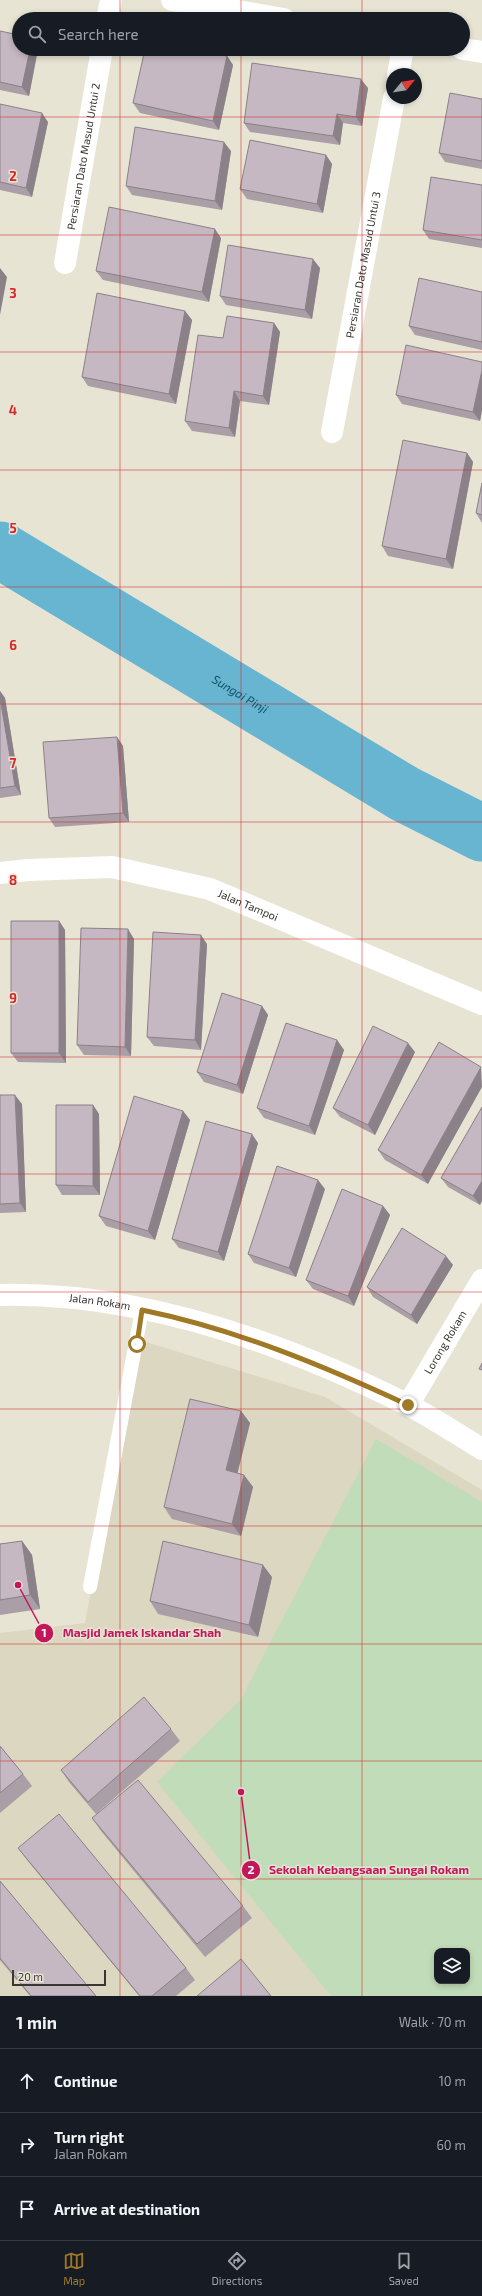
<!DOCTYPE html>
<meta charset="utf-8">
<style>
:root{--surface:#171b24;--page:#242831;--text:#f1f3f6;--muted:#9ea1a6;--line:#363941;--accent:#9f7926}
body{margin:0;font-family:"Exo 2",sans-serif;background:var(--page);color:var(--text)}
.controls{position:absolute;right:12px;bottom:12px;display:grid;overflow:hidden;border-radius:8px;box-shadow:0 2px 6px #0003}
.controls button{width:36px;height:36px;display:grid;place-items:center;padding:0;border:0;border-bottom:1px solid var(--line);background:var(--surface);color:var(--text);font:20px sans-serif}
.compass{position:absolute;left:386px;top:68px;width:36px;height:36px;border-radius:50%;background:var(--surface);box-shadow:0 2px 6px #0003;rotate:60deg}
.scale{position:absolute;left:12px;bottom:10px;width:94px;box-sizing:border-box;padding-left:4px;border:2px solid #393731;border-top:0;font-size:11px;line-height:14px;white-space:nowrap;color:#393731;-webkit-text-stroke:3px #e7e4d4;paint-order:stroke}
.stop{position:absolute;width:12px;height:12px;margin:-9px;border:3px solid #9f7926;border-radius:50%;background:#fff}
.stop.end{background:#9f7926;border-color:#fff;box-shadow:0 1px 4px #0008}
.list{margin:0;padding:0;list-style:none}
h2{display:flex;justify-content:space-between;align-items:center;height:52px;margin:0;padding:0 16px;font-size:17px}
h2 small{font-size:13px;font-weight:400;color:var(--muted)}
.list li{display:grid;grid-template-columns:26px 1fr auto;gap:12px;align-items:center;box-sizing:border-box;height:64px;padding:0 16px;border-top:1px solid var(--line)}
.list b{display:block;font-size:15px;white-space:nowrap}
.list p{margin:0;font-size:13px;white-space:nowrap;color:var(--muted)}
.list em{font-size:13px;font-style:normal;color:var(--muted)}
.icon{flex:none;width:22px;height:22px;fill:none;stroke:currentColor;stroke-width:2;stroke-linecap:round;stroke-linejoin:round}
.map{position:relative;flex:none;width:482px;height:1996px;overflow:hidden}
.search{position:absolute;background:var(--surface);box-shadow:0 2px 6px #0003;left:12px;right:12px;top:12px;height:44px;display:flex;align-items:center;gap:10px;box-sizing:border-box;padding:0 14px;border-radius:22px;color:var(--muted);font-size:15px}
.sheet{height:244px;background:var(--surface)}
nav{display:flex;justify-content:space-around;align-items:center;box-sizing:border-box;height:56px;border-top:1px solid var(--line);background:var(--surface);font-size:11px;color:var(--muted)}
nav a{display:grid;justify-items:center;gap:2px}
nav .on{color:var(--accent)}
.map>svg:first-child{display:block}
.built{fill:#dcd7c0;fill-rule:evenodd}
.green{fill:#c0dcb8;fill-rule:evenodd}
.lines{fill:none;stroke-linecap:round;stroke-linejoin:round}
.river{stroke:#67b5d1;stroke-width:57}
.service{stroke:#fff;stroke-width:14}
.minor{stroke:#fff;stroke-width:22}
.secondary{stroke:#fff;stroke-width:22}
.wall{fill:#aa9ea7}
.shaded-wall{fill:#8b8188}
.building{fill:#c6b8c2;stroke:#8b8188}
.route{stroke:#9f7926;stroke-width:5}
.grid{fill:none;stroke:#d62828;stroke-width:1;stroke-opacity:0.55}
.labels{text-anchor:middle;stroke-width:3;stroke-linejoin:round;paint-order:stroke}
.street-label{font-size:11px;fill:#393731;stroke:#e7e4d4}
.water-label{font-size:12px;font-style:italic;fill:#115366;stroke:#e7e4d4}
.grid-label{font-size:13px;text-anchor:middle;font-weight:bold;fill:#d62828;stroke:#e7e4d4;stroke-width:3;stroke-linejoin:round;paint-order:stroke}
.leader{fill:none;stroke:#c2185b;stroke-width:1.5}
.callout-dot{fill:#c2185b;stroke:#e7e4d4;stroke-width:1.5}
.mark-label{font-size:12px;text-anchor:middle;font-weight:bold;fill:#fff}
.callout-label{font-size:12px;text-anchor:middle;font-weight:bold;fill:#c2185b;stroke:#e7e4d4;stroke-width:3;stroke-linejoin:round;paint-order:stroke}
</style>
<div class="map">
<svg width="482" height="1996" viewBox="0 0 482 1996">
<rect width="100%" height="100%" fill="#e7e4d4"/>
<path class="built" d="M136,1339L325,1397L482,1490V1996H0V1633L85,1623ZM437,1951H467V1981H437Z"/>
<path class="green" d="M376,1439L482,1502V1996H331L157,1782L241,1699ZM437,1951H467V1981H437Z"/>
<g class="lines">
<path class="river" id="s1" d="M0,550L405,794L482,833"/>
<path class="service" d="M90,1587L142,1310"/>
<g class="minor">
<path d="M172,0L284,19"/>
<path d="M107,19L111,0"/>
<path d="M463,49L482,52"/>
<path d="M398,74L403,49"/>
<path id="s2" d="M65,263L102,49"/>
<path id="s3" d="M332,432L394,98"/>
<path id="s4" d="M0,873L28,870L112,867L210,889L482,1004"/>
<path id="s5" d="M408,1405L482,1280"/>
</g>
<path class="secondary" id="s6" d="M0,1295C141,1292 282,1342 406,1404C432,1417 457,1434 482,1449"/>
</g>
<path class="wall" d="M0,31L19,49H38L29,96L0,90Z
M227,56L233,65L219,130L140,113L133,103Z
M368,88L362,126L343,123L340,145L250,132L244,123Z
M482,99V169L445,162L439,153Z
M0,104L48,122L32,197L0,190Z
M231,151L222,210L132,195L126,186Z
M326,155L332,164L323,213L247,199L240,189Z
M482,185V248L429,239L423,230Z
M221,238L209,302L103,280L96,271Z
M320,268L312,319L226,305L220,296Z
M482,292V350L415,335L409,326Z
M185,311L192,320L176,404L88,386L82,377Z
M274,323L280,332L269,405L240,401L235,437L192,431L185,421L223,338Z
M482,362V410L480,421L402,404L396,395Z
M467,453L473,462L453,569L388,556L382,546Z
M482,483V523L476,513Z
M0,691L5,698L21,795L0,798Z
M117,737L123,746L129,822L55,827L49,818Z
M59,921L65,930L66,1063L18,1062L11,1053Z
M134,939L131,1056L84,1055L77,1045Z
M207,944L201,1050L154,1046L147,1037Z
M262,1006L268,1015L243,1094L204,1082L197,1072Z
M337,1040L344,1050L315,1135L264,1118L257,1108Z
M439,1042L428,1184L385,1160L378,1150Z
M415,1052L375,1135L340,1117L333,1108Z
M0,1095L22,1104L26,1212L0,1213Z
M93,1105L99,1114L100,1195H62L56,1185Z
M482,1107L480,1205L448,1187L441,1178Z
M183,1111L190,1120L155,1240L106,1226L99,1216Z
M258,1143L224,1261L179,1248L172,1239Z
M325,1189L296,1277L254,1263L248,1254Z
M383,1206L390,1215L354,1306L313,1289L306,1280Z
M453,1265L417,1324L373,1297L367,1287Z
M241,1411L250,1423L237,1473L244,1475L253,1487L241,1536L172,1519L164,1507Z
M22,1541L32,1555L40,1609L0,1615V1544Z
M272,1577L258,1637L158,1614L150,1601Z
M171,1729L180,1741L96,1814L69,1782L61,1770Z
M0,1746L23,1774L32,1786L0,1813Z
M92,1818L243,1906L252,1918L205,1957L101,1831Z
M18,1848L186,1968L195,1980L176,1996H139L27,1860Z
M0,1881L96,1996H30L0,1960Z"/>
<path class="shaded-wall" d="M30,49H38L29,96L22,87Z
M227,56L233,65L219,130L213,121Z
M361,79L368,88L362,126L356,117Z
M42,113L48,122L32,197L26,188Z
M337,114L343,123L340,145L333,136Z
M224,142L231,151L222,210L215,201Z
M326,155L332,164L323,213L317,204Z
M215,229L221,238L209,302L202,292Z
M313,259L320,268L312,319L305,310Z
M0,268L7,277L0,315Z
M185,311L192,320L176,404L169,394Z
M274,323L280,332L269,405L263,396Z
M482,370V410L480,421L473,412Z
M234,391L240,401L235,437L229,428Z
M467,453L473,462L453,569L446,559Z
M0,691L5,698L21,795L15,786L0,698Z
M117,737L123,746L129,822L123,813Z
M59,921L65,930L66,1063L59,1053Z
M128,929L134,939L131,1056L125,1047Z
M201,935L207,944L201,1050L195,1040Z
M262,1006L268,1015L243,1094L237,1085Z
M337,1040L344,1050L315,1135L309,1126Z
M408,1043L415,1052L375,1135L368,1125Z
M481,1067L482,1087L428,1184L421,1175Z
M15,1095L22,1104L26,1212L20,1203Z
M93,1105L99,1114L100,1195L93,1186Z
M183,1111L190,1120L155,1240L148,1231Z
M252,1134L258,1143L224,1261L218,1252Z
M318,1180L325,1189L296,1277L289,1268Z
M482,1181V1201L480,1205L473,1196Z
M383,1206L390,1215L354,1306L348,1296Z
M446,1256L453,1265L417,1324L411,1315Z
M241,1411L250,1423L235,1483L226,1470Z
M244,1475L253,1487L241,1536L232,1524Z
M22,1541L32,1555L40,1609L30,1595Z
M263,1565L272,1577L258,1637L249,1625Z"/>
<path class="building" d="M0,31L19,35V49H30L22,87L0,82Z
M145,49H194L227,56L213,121L133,103Z
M252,63L361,79L356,117L337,114L333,136L244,123Z
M450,93L482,99V161L439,153Z
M0,104L42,113L26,188L0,182Z
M135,127L224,142L215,201L126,186Z
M250,140L326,155L317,204L240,189Z
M431,177L482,185V240L423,230Z
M109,207L215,229L202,292L96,271Z
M228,245L313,259L305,310L220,296Z
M419,278L482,292V342L409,326Z
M97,293L185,311L169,394L82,377Z
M227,316L274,323L263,396L234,391L229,428L185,421L198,335L223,338Z
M406,345L482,362V370L473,412L396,395Z
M403,440L467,453L446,559L382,546Z
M482,483V515L476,513Z
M0,698L15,786L0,788Z
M117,737L123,813L49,818L43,742Z
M11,921H59V1053H11Z
M81,928L128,929L125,1047L77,1045Z
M153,932L201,935L195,1040L147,1037Z
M222,993L262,1006L237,1085L197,1072Z
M286,1023L337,1040L309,1126L257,1108Z
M373,1026L408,1043L368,1125L333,1108Z
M439,1042L481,1067L421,1175L378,1150Z
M0,1095H15L20,1203L0,1204Z
M134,1096L183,1111L148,1231L99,1216Z
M56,1105H93V1186L56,1185Z
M482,1107V1181L473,1196L441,1178Z
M206,1121L252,1134L218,1252L172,1239Z
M277,1166L318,1180L289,1268L248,1254Z
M342,1189L383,1206L348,1296L306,1280Z
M402,1228L446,1256L411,1315L367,1287Z
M482,1363V1370L479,1369Z
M190,1399L241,1411L226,1470L244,1475L232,1524L164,1507Z
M22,1541L30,1595L0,1600V1544Z
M163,1541L263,1565L249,1625L150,1601Z
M144,1697L171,1729L88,1802L61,1770Z
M0,1746L23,1774L0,1793Z
M138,1780L243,1906L197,1944L92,1818Z
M59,1814L186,1968L152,1996H140L18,1848Z
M0,1881L96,1996H31L0,1958Z
M241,1959L271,1996H197Z"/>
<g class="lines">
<path class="route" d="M137,1344L142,1310C235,1329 322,1365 408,1405"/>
</g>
<path class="grid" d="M120,0V19M241,0V19M362,0V19M120,49V1996M241,49V1996M362,49V1996M0,117H482M0,235H482M0,352H482M0,470H482M0,587H482M0,704H482M0,822H482M0,939H482M0,1057H482M0,1174H482M0,1292H482M0,1409H482M0,1526H482M0,1644H482M0,1761H482M0,1879H482"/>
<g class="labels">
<g class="street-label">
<text dy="4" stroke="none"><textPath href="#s2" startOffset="108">Persiaran Dato Masud Untui 2</textPath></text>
<text dy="4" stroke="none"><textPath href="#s3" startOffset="170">Persiaran Dato Masud Untui 3</textPath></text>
<text dy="4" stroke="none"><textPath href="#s4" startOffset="254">Jalan Tampoi</textPath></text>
<text dy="4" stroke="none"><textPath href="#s6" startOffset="100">Jalan Rokam</textPath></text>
<text dy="4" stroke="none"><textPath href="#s5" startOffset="73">Lorong Rokam</textPath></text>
</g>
<g class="water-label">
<text dy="4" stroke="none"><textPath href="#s1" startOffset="280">Sungai Pinji</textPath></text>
</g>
</g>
<g class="grid-label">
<text x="13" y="181">2</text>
<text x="13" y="298">3</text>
<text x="13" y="415">4</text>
<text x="13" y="533">5</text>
<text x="13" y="650">6</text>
<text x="13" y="768">7</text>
<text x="13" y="885">8</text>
<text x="13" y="1003">9</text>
</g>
<path class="leader" d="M18 1585L44 1633M241 1792L251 1870"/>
<g class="callout-dot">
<circle cx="18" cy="1585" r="4"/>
<circle cx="241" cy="1792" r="4"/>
<circle cx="44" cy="1633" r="10"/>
<circle cx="251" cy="1870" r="10"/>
</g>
<g class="mark-label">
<text x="44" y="1637">1</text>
<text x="251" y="1874">2</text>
</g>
<g class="callout-label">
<text x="142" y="1637">Masjid Jamek Iskandar Shah</text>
<text x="369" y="1874">Sekolah Kebangsaan Sungai Rokam</text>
</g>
</svg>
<div class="controls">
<button><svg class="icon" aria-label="layers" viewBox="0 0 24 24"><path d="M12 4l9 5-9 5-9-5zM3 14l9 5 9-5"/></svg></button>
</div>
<svg class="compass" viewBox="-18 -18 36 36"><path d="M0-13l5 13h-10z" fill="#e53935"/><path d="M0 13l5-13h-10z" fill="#9ea1a6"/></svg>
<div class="scale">20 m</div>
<div class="stop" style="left:137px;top:1344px"></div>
<div class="stop end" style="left:408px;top:1405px"></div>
<div class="search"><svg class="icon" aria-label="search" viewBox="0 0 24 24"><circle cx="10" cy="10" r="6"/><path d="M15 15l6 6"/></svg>Search here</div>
</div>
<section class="sheet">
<h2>1 min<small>Walk · 70 m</small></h2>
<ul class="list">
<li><svg class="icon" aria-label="ahead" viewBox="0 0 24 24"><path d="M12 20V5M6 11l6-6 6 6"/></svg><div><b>Continue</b></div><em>10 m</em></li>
<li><svg class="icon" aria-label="right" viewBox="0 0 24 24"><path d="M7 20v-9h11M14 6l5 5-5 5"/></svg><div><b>Turn right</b><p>Jalan Rokam</p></div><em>60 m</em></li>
<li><svg class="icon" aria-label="arrive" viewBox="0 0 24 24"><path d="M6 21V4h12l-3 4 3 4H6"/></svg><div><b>Arrive at destination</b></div></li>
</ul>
</section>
<nav>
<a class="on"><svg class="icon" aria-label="map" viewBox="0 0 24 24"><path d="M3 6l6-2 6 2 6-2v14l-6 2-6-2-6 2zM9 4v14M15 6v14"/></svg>Map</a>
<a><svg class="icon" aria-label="directions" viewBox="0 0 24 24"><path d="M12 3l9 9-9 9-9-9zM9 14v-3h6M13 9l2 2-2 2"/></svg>Directions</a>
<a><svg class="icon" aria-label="saved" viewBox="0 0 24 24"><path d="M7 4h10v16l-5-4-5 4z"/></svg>Saved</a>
</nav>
